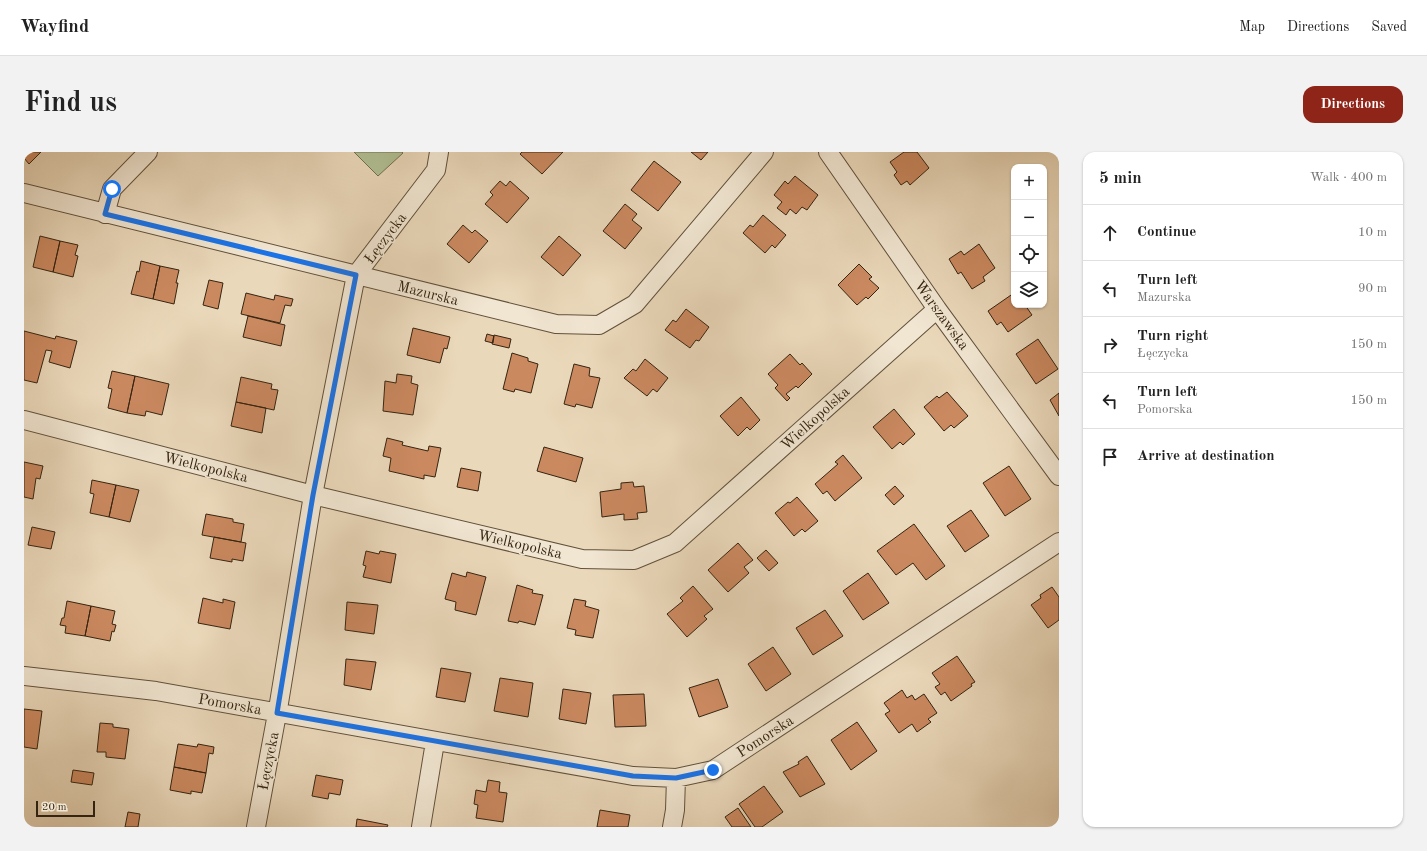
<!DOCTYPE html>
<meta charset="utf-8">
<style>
:root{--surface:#fff;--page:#f2f2f2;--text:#222;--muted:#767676;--line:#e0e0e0;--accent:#8f2418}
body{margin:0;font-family:"Old Standard TT",serif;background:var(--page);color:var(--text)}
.controls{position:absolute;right:12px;top:12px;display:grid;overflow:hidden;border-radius:8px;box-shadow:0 1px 3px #0004}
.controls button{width:36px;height:36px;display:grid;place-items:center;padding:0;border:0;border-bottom:1px solid var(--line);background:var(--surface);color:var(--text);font:20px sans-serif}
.scale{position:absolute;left:12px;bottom:10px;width:59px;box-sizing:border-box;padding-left:4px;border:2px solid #342411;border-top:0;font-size:11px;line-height:14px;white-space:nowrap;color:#342411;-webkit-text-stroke:3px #f1e6d2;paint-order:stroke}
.stop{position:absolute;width:12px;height:12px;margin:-9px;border:3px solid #1a73e8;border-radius:50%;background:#fff}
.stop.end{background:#1a73e8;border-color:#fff;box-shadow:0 1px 4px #0008}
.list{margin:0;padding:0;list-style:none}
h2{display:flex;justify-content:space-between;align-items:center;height:52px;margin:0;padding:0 16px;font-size:17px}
h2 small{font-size:13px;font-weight:400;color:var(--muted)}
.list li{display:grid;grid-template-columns:26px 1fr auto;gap:12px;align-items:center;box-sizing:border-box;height:56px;padding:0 16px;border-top:1px solid var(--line)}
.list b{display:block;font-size:15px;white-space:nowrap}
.list p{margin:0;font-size:13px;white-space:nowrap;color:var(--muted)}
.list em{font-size:13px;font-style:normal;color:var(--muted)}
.icon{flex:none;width:22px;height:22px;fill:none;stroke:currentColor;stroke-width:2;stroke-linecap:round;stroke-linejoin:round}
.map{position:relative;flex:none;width:1035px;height:675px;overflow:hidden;border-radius:12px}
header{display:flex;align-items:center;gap:24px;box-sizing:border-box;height:56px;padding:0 20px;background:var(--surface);border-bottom:1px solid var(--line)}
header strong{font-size:19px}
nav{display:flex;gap:22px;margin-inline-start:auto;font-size:14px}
.intro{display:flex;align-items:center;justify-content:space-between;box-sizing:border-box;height:96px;padding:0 24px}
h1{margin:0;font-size:28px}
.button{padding:10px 18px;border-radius:12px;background:var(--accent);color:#fff;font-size:14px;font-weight:700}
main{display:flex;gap:24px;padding:0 24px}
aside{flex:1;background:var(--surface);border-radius:12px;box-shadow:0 1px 3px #0004}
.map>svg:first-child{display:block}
.green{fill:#b1c094;stroke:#727252}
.building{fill:#cb8960;stroke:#342411}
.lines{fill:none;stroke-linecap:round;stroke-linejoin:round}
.minor-casing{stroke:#62513b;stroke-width:20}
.minor{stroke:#f1e6d2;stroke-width:18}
.route{stroke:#1a73e8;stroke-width:5}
.labels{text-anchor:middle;stroke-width:3.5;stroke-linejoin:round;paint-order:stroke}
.street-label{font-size:15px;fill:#342411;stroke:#f1e6d2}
</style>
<header>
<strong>Wayfind</strong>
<nav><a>Map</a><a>Directions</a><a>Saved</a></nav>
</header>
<div class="intro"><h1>Find us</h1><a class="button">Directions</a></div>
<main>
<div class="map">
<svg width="1035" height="675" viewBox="0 0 1035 675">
<rect width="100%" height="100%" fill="#ead8ba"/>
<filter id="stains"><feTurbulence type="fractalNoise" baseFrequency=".005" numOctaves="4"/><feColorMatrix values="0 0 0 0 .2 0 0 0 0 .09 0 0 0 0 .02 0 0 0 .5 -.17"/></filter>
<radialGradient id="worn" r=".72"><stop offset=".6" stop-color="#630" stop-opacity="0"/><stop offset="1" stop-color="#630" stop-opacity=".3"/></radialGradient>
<path class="green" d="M330,0H378L379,1L354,24Z"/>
<path class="building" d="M0,0H17L5,12L0,6Z
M498,0H539L518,22L496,2Z
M667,0H684L677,8Z
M880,0H893L905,16L886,33L883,29L877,33L870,23L873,20L866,10Z
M630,9L657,30L634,59L607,38Z
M771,24L794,43L783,58L778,55L772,62L766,57L762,63L753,56L758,50L750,43L761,29L764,32Z
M476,29L482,34L486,29L505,46L483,71L461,52L469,43L466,40Z
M601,52L613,62L608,68L618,76L601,97L579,79Z
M739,63L762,83L751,96L748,93L741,101L719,81L726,73L729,75Z
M439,73L448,81L451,78L464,89L445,111L423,92Z
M16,84L36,89L29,120L9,115Z
M535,84L557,103L539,124L517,105Z
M36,89L54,93L51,103L54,104L49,125L29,120Z
M955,92L971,116L959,125L961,129L948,137L937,120L934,122L925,107L937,99L940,103Z
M117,109L136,114L129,147L107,142L113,119L115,120Z
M835,112L848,125L845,127L855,136L844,147L842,145L833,153L814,133Z
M136,114L155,118L152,131H154L150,152L129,147Z
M185,128L199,131L194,157L179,153Z
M222,141L250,148L251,143L269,147L267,154L261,153L256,171L217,162Z
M990,141V153H1001L1008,163L984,180L977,170L973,173L964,159Z
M662,157L685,175L675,189L672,188L666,196L641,178L649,168L652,170Z
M224,164L261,173L257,194L219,185Z
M389,176L426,185L423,197L420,196L416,211L383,203Z
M0,179L31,187L32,184L53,189L46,216L25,210L28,199L22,198L13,231L0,228Z
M463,182L470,184L469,191L461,189Z
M470,183L487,187L485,196L468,192Z
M1014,187L1034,217L1012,232L992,202Z
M488,201L504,206V209L514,212L507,241L491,237L490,240L479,237Z
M766,202L776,213L778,211L788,222L774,236L772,234L762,242L766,246L763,249L751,236L754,233L744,222Z
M621,207L644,226L633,240L629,237L623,244L600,226L609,217L612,219Z
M550,212L566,216L565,224L576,226L568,256L552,252L551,255L540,252Z
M88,219L111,224L103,261L84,256L88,237L84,236Z
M373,222L388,224L387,231L394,233L389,263L359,259L361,229L372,231Z
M111,224L145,232L138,263L122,259L121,264L103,261Z
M217,225L248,232L247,237L254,238L250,258L212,250Z
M923,240L944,264L930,276L927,273L920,279L900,255L913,244L915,246Z
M1035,241V264L1026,248Z
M717,245L736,268L726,278L723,275L714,284L696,264Z
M212,250L242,256L238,281L207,274Z
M870,257L891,282L879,293L876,290L868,297L849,275Z
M363,286L379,290L378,293L404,299L405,294L417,296L411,325L400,323V327L365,319L367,306L359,304Z
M520,295L559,306L552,330L513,319Z
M819,303L838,326L811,349L803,339L799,342L791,332L814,312L811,310Z
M0,310L19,314L16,327L12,326L9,347L0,345Z
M985,314L1007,347L981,364L959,331Z
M437,316L457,320L454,339L433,335Z
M68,328L92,333L85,365L66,361L70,342L66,341Z
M609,330L610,335L620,334L623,360L613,361L614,367L600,368V362L578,365L576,340L597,337V331Z
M92,333L115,338L106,370L85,365Z
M871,334L880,344L870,353L861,343Z
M773,345L794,369L781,380L778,377L770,384L751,361L764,350L766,351Z
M947,358L965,384L941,400L923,374Z
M182,362L209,367V370L220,372L217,390L178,383Z
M890,372L921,414L902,428L889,411L872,423L853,399Z
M8,375L31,380L27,397L4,393Z
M190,385L222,391L219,409L208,407V410L186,406Z
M714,391L729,408L720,415L725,421L704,440L684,418Z
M742,398L754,411L745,419L733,406Z
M342,399L355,402L356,399L372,402L367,431L339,425L342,414L339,413Z
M443,420L462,425L452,463L431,458L432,450L421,447L428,421L442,425Z
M844,421L865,451L839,468L819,439Z
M493,433L509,438L508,441L519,443L511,473L495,469L494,471L484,469Z
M669,434L689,457L680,464L683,467L663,485L643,462L659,449L656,446Z
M1028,435L1035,445V468L1024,476L1007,453L1017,446L1016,443Z
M179,446L199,451V447L211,450L206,477L174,471Z
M550,447L562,449L561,454L575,458L569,486L551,483L552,478L543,476Z
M43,449L67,454L61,484L41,481L42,474L36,473L38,466H40Z
M323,450L354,453L350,482L321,478Z
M67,454L91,459L88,472L92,473L90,480L88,479L86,489L61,484Z
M801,458L819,484L789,503L772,476Z
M749,495L767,522L742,539L724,512Z
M933,504L951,530L947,532L948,534L927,549L921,540L917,543L911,535L916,532L908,521Z
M322,507L352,510L347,538L320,533Z
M417,516L447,521L441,550L412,545Z
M476,526L509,531L504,565L470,559Z
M694,527L704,555L675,565L665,536Z
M539,537L567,541L562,572L535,567Z
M878,538L883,546L888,543L891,548L900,542L913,561L904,567L907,570L893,580L888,572L875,581L861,562L866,559L860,551Z
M620,542L622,574L591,575L589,543Z
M0,557L18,559L13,597L0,595Z
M833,570L853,599L827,618L807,588Z
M76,571L89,572V575L105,577L101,607L82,605V600H73Z
M154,592L173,595L174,592L190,595L189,602L185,601L182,621L150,615Z
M783,604L801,632L776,645L759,620L775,612L774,610Z
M150,615L182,621L178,641L167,639V642L146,638Z
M49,618L70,621L68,633L47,630Z
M292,623L319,628L316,643L305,641L304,647L288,644Z
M464,628L476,630L475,640L483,641L479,670L452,666L454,653L450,652L452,638L462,640Z
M740,634L759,660L738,675H731L715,652Z
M714,656L727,675H708L701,665Z
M576,658L606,663L604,675H573Z
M104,660L116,662L114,675H101Z
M333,667L364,673L363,675H332Z"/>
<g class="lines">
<g class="minor-casing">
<path id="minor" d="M804,0L913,157L1035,324
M0,41L532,172L575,173L611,152L740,0
M81,62L88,37L124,0
M0,268L289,343L558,407L610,408L651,391L913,157
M0,524L132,539L609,624L652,626L689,618L1035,390
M232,675L255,551L289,343L332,123L412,18L415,0
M397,675L411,590
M648,675L651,658L652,626"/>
</g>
<use href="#minor" class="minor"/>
</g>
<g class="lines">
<path class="route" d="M88,37L81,62L332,123L289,343L253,561L609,624L652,626L689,618"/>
</g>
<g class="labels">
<g class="street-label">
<text transform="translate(361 86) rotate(-53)" y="5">Łęczycka</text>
<text transform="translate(404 141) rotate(14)" y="5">Mazurska</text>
<text transform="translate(918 163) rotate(54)" y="5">Warszawska</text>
<text transform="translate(791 266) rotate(-42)" y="5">Wielkopolska</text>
<text transform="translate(182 315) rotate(14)" y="5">Wielkopolska</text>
<text transform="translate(496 392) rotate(13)" y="5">Wielkopolska</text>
<text transform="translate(206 552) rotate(10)" y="5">Pomorska</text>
<text transform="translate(741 584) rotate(-33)" y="5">Pomorska</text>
<text transform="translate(244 609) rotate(-79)" y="5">Łęczycka</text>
</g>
</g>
<rect width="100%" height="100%" filter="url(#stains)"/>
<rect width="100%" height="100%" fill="url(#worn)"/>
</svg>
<div class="controls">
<button>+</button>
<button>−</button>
<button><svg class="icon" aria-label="locate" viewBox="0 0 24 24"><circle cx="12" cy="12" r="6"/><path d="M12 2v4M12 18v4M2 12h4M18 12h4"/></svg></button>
<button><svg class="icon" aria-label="layers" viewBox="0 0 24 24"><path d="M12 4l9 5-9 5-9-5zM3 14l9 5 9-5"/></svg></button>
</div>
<div class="scale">20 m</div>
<div class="stop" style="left:88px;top:37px"></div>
<div class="stop end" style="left:689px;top:618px"></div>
</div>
<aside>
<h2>5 min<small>Walk · 400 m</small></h2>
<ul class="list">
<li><svg class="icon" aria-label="ahead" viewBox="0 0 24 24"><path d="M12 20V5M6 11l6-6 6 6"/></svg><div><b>Continue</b></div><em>10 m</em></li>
<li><svg class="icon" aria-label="left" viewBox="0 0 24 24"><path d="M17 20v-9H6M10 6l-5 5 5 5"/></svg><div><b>Turn left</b><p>Mazurska</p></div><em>90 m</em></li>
<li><svg class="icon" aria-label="right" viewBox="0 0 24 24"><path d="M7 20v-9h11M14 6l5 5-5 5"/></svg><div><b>Turn right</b><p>Łęczycka</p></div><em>150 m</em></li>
<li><svg class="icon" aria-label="left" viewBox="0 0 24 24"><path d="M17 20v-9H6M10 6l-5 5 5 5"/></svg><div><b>Turn left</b><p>Pomorska</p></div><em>150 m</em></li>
<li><svg class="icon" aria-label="arrive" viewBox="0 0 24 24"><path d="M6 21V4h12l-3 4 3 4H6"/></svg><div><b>Arrive at destination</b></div></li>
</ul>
</aside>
</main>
